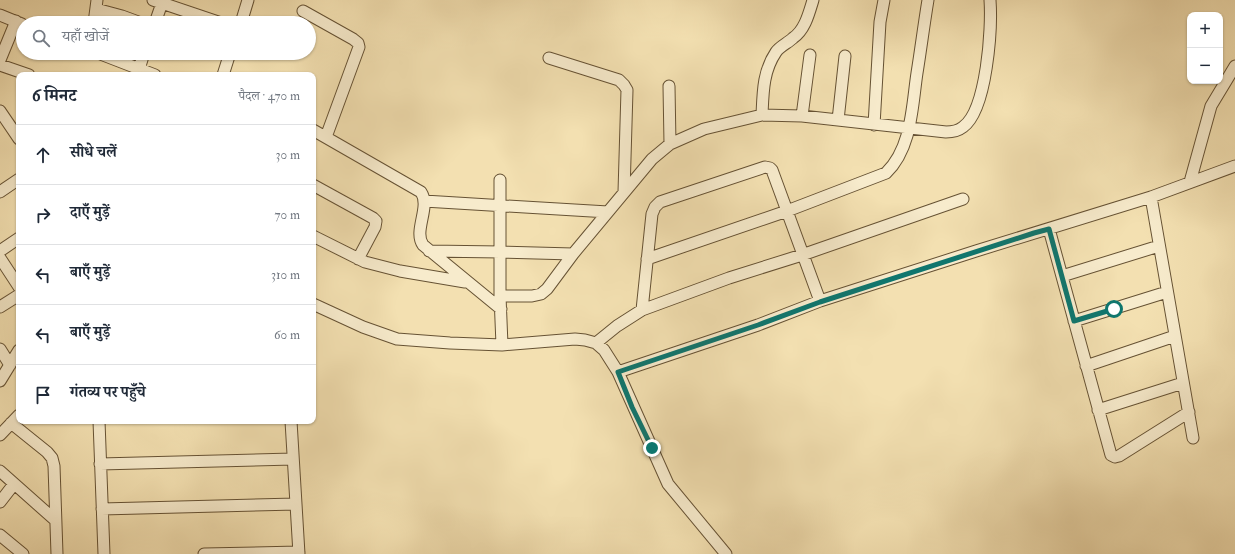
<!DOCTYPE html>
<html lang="hi">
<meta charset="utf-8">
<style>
:root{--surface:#fff;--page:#f6f6f7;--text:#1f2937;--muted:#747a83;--line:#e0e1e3}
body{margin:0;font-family:"IM FELL Double Pica","Noto Serif Devanagari",serif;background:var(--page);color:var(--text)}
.controls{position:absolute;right:12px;top:12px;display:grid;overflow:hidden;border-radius:8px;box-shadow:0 1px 3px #0004}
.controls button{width:36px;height:36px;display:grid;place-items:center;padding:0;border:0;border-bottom:1px solid var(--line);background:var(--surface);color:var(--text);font:20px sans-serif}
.stop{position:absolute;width:12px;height:12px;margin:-9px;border:3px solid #0f766e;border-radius:50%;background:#fff}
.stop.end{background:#0f766e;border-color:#fff;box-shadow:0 1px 4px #0008}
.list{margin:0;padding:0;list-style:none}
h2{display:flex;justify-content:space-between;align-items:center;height:52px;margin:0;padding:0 16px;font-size:17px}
h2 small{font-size:13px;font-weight:400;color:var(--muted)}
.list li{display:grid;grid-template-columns:26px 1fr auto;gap:12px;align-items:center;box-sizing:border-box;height:60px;padding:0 16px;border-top:1px solid var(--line)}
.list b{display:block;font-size:15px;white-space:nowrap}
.list em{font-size:13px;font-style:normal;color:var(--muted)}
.icon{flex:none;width:22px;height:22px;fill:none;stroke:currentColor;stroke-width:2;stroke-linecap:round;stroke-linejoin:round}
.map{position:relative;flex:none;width:1235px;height:554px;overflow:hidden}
.search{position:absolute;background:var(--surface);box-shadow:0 1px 3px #0004;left:16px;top:16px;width:300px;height:44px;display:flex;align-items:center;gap:10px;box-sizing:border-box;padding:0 14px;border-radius:22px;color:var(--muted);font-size:15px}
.panel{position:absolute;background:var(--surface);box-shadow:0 1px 3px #0004;left:16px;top:72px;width:300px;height:352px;border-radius:8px}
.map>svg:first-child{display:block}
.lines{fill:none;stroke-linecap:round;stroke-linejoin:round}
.minor-casing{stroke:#665234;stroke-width:13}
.minor{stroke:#f7ebcc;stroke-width:11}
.route{stroke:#0f766e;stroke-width:5}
</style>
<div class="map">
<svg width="1235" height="554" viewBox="0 0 1235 554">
<rect width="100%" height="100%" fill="#f3e0b1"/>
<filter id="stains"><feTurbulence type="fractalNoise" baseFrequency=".005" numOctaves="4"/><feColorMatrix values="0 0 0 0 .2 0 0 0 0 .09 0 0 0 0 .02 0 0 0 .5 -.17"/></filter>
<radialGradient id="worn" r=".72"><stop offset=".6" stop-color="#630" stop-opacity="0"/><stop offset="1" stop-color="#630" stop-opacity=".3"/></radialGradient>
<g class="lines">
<g class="minor-casing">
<path id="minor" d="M153,0L221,23
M96,9L122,16L141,23
M303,11L353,39L358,43L359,47L326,137
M0,15L22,24
M94,23L97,0
M155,23L162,3
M241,23L248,0
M98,53L155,75
M549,58L619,80L624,85L627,90L624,192
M0,60L16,21
M0,65L29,75
M139,69L144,53
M223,75L230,53
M669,86L670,144
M0,111L19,139
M762,115C763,92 763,71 776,52C780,46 788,43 793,38C805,30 809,13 813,0
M802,116L810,55
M838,120L845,56
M874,125L880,22L884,0
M313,130L421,192C431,207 413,231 423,245L501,309
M500,180V296L502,345
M1190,182L1211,106L1235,66
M313,185L373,218L376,221L375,227L358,259
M0,192L19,179
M1151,197L1193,438
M424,201L608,212
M1049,229L1111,455L1115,457L1119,456L1189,412
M313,236L365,262L400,271L465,282
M0,251L19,238
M429,251L501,252L573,254
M0,258L19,287
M647,259L787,211L886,173C912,148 912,106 917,73C921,48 924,24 928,0
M1062,276L1159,246
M500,296H532L541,294L547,289L573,254L652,159L670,144L704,129L762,115L802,116L946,132C951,132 958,131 963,127C987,110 992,28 990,0
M313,304L363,327L397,339L450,343L502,345L575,339L585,340L596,343L604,350L618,372L668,484L726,554
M0,307L19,295
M642,310L652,214L655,207L660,202L765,167L770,168L772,170L820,301
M1074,321L1167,292
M596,343L617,326L642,310L729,278L802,255L963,199
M0,349L10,365
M1086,366L1175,336
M618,372L758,325L820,301L976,251L1151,197L1235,166
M0,381L19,350
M1098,410L1183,383
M99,421L104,554
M291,421L299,554
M11,423L47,452L52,458L54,466L57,554
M0,435L19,415
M100,464L293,459
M0,471L55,520
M0,502L14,484
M102,509L296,504
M0,535L23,554
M204,554L299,552"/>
</g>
<use href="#minor" class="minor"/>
</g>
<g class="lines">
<path class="route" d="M652,448L632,407L618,372L758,325L820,302L1034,233L1049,229L1074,321L1114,309"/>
</g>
<rect width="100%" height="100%" filter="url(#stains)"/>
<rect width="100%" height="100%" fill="url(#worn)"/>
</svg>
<div class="controls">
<button>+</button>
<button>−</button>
</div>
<div class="stop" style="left:1114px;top:309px"></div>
<div class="stop end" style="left:652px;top:448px"></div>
<div class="search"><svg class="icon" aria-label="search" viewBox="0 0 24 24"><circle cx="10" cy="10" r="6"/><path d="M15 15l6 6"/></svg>यहाँ खोजें</div>
<section class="panel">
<h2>6 मिनट<small>पैदल · 470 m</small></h2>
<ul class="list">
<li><svg class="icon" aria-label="ahead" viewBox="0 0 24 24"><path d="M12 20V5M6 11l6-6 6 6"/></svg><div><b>सीधे चलें</b></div><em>30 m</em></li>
<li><svg class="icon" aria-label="right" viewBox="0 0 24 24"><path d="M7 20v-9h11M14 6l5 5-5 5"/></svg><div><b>दाएँ मुड़ें</b></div><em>70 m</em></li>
<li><svg class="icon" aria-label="left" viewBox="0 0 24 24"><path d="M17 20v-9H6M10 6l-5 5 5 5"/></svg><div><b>बाएँ मुड़ें</b></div><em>310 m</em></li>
<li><svg class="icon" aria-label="left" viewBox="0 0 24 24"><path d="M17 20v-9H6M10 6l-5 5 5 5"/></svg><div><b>बाएँ मुड़ें</b></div><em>60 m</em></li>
<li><svg class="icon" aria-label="arrive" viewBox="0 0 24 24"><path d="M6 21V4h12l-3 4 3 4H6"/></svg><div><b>गंतव्य पर पहुँचे</b></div></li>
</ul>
</section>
</div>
